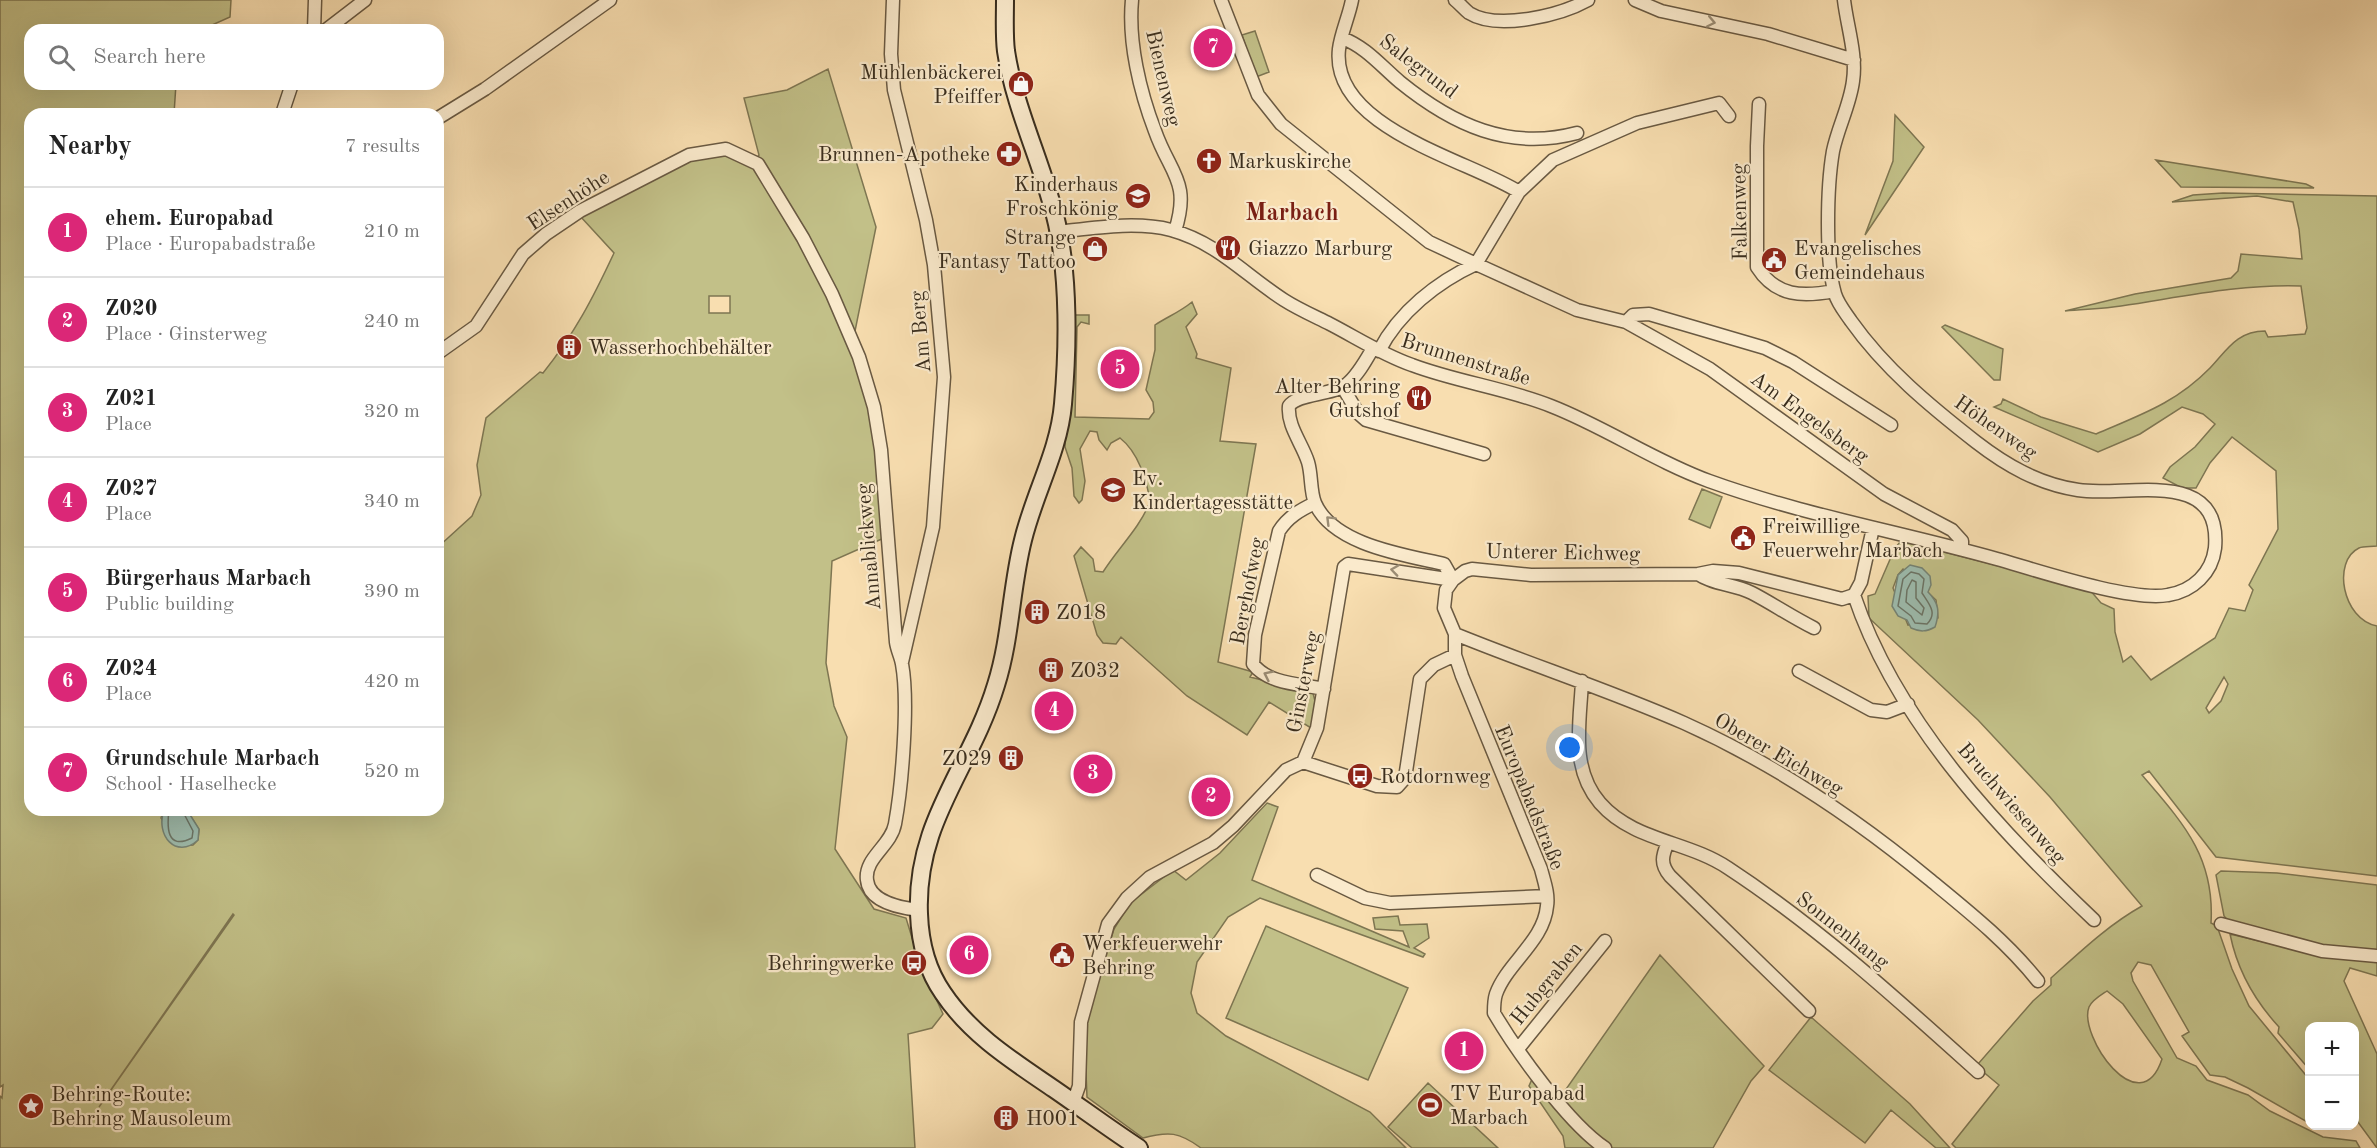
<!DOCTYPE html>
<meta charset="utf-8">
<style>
:root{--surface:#fff;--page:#f6f6f6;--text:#222;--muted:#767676;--line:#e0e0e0;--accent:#db2777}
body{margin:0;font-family:"Old Standard TT",serif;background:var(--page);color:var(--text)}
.controls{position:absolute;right:18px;bottom:18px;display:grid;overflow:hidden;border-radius:12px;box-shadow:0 6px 24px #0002}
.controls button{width:54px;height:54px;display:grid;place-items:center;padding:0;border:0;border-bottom:2px solid var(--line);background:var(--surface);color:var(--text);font:30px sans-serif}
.you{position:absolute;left:1570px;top:748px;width:21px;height:21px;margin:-15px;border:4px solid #fff;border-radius:50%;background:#1a73e8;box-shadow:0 0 0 9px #1a73e833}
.badge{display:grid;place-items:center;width:39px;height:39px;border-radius:50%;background:var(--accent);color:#fff;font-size:20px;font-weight:700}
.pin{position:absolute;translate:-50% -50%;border:3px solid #fff;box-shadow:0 2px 6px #0006}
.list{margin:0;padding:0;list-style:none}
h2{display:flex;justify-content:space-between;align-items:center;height:78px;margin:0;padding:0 24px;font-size:26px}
h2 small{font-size:20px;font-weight:400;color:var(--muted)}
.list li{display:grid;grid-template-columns:39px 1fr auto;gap:18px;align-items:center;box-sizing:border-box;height:90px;padding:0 24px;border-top:2px solid var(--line)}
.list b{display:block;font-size:22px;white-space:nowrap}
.list p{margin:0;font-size:20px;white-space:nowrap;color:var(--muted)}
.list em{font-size:20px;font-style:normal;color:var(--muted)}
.icon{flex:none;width:33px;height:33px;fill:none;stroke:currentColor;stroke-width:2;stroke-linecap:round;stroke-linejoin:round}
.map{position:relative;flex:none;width:2377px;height:1148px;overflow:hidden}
.search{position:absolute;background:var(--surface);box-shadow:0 6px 24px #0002;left:24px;top:24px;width:420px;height:66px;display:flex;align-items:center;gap:15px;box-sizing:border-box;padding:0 21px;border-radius:18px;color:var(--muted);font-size:22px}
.panel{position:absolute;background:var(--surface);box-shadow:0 6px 24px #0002;left:24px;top:108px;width:420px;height:708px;border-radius:18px}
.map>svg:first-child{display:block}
.green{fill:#c2c088;stroke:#7e7652;stroke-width:1.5;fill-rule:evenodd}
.water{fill:#9dbcae;stroke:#758374;stroke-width:1.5}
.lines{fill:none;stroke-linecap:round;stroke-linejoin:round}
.shore{stroke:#6b7466;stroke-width:1.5}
.street-casing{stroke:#695942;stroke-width:15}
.secondary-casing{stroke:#392d1d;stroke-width:20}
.street{stroke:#faeacc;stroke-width:12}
.secondary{stroke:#faeacc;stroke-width:16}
.oneway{stroke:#9a8c74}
.labels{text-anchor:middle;stroke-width:4.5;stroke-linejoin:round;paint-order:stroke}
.street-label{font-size:21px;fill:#392d1d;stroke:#faeacc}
.poi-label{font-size:21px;fill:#392d1d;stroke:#faeacc;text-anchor:start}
.quarter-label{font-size:24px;font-weight:bold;fill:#7a1f14;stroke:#faeacc}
</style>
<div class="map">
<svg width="2377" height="1148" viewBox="0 0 2377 1148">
<rect width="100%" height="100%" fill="#f8deb0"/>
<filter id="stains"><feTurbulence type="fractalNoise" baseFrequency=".00333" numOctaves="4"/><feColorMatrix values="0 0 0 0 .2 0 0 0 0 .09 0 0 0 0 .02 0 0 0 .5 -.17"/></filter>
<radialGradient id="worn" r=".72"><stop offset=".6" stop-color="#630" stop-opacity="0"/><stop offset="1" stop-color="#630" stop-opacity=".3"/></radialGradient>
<path class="green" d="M0,0H231L230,17L201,30H30V84H176L174,114H30V810H164L161,818L178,846L193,845L198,840L199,830L187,810H438V547L472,516L481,495L477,465L486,418L540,372L543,373C575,333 593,298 614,253L580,216L690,159L727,152L753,164L759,155L744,98L787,90L828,69L876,227L854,336L877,450L884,538L832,561L826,663L834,706L847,737L835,849L874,909L906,918L920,964L943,1014L932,1028L908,1034L915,1148H0V1096L2,1098L3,1085L0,1087ZM709,296H730V313H709ZM233,914L234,915L99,1107Z
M1255,31L1269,72L1256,77L1242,35Z
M1895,115L1924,147L1865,235L1893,161Z
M2156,160L2306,184L2314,188L2181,187Z
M2223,193L2377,196V546C2371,547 2364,546 2359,548C2332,561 2342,619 2377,626V876L2216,857L2149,771L2142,775C2182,822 2215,856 2211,923L2217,926L2232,969L2249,1006L2309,1079V1123L2248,1088L2225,1077L2210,1075L2182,1036L2189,1032L2151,965L2138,962L2131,973L2133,981L2177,1058L2196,1066L2207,1080L2248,1095L2270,1111L2323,1137L2356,1141L2360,1148H1956L1952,1144L1999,1085L1981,1070L1978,1064L2033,1001L2051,985V978C2080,952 2108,925 2142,906L2050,797L1978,720L1869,618L1868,596L1875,594L1895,548L1901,541L2089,589L2101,603L2114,609L2115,632L2123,662L2131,656L2151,680L2215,638L2229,608L2245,611L2253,590L2249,585L2278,529L2276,471L2232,437L2210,463L2196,488H2182L2163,478L2170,467L2195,447L2215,424L2203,414L2182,407L2140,434L2098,452L1994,407L2001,404L2003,399L2041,417L2096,434C2140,415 2176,403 2210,368C2227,350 2237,331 2265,331L2268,337L2305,334L2307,328L2301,286C2239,284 2182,297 2121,306C2103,309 2083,309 2065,311L2135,294L2231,278L2238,271L2241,254L2302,259L2299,229L2293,202L2257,196L2172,202L2193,195ZM1903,569L1936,600L1938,618L1908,625L1893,588L1898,575ZM2224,677L2228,684L2221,701L2209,713L2206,708ZM2107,991L2123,1004L2162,1059C2140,1125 2078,1036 2089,1007C2092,1000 2101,995 2107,991Z
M1192,302L1197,314L1186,327L1197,354L1196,358L1231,368L1220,441L1256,444L1218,662L1253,672L1250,677L1313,693L1315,701L1311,728L1269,702L1247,735L1187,696L1121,637L1116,644L1103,643L1097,635L1074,556L1081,547L1093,559L1095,571L1103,572C1118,548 1139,529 1150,502C1147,480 1138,452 1120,438L1111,443L1107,450L1099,440L1097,432L1090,431L1080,449L1085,481L1082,500L1079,503L1074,496L1072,468L1065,447L1073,319L1075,315H1089V324L1081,322L1077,327L1075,417L1149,419L1154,412L1153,402L1146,390L1155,350V325C1167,317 1180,312 1192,302Z
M1945,325L2003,349L2000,380H1994L1942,327Z
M1702,489L1722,497L1710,528L1689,519Z
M1267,803L1278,807L1252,880L1409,947L1403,931L1375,929L1373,918L1398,916L1400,925L1427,924L1429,938L1414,948L1425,954L1423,957L1260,898L1228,917L1197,962L1191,993L1197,1013L1226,1036L1370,1112L1406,1148H1201C1179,1132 1169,1131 1143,1138L1087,1097L1084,1023L1114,929L1130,903L1173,870L1186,880L1220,853Z
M2221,871L2277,873L2377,885V976L2350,968L2344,981L2377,1054V1148L2355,1118L2354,1026H2310L2309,1069L2278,1033L2279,1027C2255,1001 2237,969 2230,934L2276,945L2231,924L2224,916L2216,875Z
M1266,926L1408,988L1368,1080L1226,1018Z
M1660,955L1764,1066L1751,1081L1713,1148H1565L1563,1136L1529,1086L1533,1077L1555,1105Z
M1811,1017L1910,1104L1950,1148H1936L1891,1110L1865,1143L1769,1070Z
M1428,1083L1498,1148H1412L1388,1127Z"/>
<path class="water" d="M1910,565L1922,568L1930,576L1931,585L1928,592C1939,603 1940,612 1935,627C1926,632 1920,632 1911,628L1907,620L1898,616L1892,606L1898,575Z
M164,810H187L199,829L198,840C176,860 155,835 164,810Z"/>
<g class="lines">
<path class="shore" d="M1911,572L1919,574L1924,579L1922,593C1929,604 1938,613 1927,624L1915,623L1911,616L1898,606L1903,579Z
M1912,580L1916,582V598L1924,608L1922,615L1906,602L1907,590Z
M169,810C167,826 166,851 192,838L193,831L182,810"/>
<g class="street-casing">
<path id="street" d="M893,0L891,54L894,90L926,220L934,265L944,377L933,527L902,662
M1132,0C1128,42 1140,92 1155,131C1170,174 1191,181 1175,231
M1221,0L1258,95L1281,124L1429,242L1476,264L1519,192L1553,160L1637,123L1719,103L1729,116
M1352,0C1349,16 1341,33 1339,49C1330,128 1469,160 1519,192
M1455,0C1460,4 1464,9 1469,13C1498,31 1561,15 1588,0
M1635,0L1661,11L1768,34L1854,60
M314,30L315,0
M326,30L365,0
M1342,38C1366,47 1381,66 1400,82C1453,125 1509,151 1577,133
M1759,104L1757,146V267C1776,297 1803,297 1834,291
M282,114L292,84
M438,118L485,89L610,0
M1058,232C1094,228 1136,221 1171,230C1218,243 1245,275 1284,300C1298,309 1314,316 1330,324C1357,338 1383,355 1412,365C1457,382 1506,388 1551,406C1605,427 1654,461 1709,481C1803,515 1901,532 1997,559C2036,570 2131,602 2168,595C2193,591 2212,573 2215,548C2222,465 2124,498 2078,490C2039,484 2007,466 1976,442C1930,406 1885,369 1851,321C1845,312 1838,304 1835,294C1825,260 1827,186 1833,151C1838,127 1850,105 1853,81C1857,55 1847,26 1844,0
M1626,322L1633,315L1649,314L1765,348L1793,362L1891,425
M1373,348C1366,360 1358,375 1347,384C1331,396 1298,393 1289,406C1287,426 1302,443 1308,462C1312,475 1310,491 1315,503C1333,545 1405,555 1444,564L1453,580
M1379,351C1399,312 1437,282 1476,264L1577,310L1626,322L1710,369L1884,494L1952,530L1962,541V549
M438,353L476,326L523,254L546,234L580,211L689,155L726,149L758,164L803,238L832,294L859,357L874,407L881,450L896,642C897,650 901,657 902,664C909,702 902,786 895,824C891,846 864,858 867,880C869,902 901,908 919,910
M1342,386L1358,413L1366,420L1484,454
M1315,503C1300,510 1288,517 1279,531L1255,635L1253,664C1268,684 1300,684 1324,689
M1698,574C1714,585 1735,584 1752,593C1773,604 1792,617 1814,628
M1854,595C1896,721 2000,831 2094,920
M1455,634C1531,665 1609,690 1684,723C1773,763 1854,817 1929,879C1968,911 2006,941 2038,981
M1799,671L1871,710L1887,712L1908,704
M1582,681C1580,724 1570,768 1600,803C1633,841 1688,841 1728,868C1818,927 1898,1000 1978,1072
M1303,762L1377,786L1397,787L1405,778L1420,679L1434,665L1455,655
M1668,842C1662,856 1660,864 1670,876L1809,1011
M1317,875L1365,898L1390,903L1547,896
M2221,924L2322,951L2377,956
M1518,1049L1605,941
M1073,1103L1079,1086L1081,1022L1108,924L1127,898L1150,877L1213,843L1233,826L1286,770L1303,762L1317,728L1344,567L1348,564L1453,580
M1605,1148C1569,1124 1517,1052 1494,1013C1494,1007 1494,1000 1496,994C1507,963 1544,941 1547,906C1549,894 1544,881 1541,869L1462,676L1455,655V634L1444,608L1446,590L1453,580L1465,571L1472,569L1531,575L1698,574L1713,571L1739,573L1842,599L1854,595L1861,582L1873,528"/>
</g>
<g class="secondary-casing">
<path id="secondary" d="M1005,0C1005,17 1004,35 1006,51C1015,111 1044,166 1057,224C1069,279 1068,349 1063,404C1059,451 1034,494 1023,540C1011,587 1011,638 996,685C971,768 915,821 919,914C920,942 927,970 943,993C971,1035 1013,1061 1054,1089C1083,1109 1110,1129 1139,1148"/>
</g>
<use href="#street" class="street"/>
<use href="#secondary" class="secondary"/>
</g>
<defs><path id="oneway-chevron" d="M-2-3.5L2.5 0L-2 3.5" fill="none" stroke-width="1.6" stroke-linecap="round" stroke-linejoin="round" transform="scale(1.5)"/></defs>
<g class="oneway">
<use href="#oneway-chevron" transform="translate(1711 22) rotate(12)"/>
<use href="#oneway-chevron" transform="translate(1330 520) rotate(-135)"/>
<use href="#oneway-chevron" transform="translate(1395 570) rotate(-172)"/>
<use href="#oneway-chevron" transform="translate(1268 675) rotate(-154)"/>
</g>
<defs>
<g id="shop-disc" transform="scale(1.35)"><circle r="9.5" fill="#8f2418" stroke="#faeacc"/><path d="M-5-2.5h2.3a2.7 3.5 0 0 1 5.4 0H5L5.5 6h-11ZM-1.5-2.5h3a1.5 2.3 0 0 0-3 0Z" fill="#fff"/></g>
<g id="pharmacy-disc" transform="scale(1.35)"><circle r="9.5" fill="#8f2418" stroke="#faeacc"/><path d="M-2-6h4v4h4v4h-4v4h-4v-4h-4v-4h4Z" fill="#fff"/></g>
<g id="church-disc" transform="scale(1.35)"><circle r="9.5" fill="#8f2418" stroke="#faeacc"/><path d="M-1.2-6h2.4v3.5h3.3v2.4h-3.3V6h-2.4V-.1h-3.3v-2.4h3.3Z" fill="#fff"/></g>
<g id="school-disc" transform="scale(1.35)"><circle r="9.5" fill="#8f2418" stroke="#faeacc"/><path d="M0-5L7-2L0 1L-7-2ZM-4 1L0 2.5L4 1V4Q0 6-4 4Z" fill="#fff"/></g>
<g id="restaurant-disc" transform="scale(1.35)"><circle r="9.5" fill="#8f2418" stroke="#faeacc"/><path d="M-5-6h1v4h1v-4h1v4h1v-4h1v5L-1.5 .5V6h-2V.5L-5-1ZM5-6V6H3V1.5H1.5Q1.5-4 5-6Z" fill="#fff"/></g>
<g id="civic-disc" transform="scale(1.35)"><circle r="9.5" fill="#8f2418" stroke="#faeacc"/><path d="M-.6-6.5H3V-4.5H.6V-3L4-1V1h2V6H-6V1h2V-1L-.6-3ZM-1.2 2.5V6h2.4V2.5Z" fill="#fff"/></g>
<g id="building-disc" transform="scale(1.35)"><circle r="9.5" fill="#8f2418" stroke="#faeacc"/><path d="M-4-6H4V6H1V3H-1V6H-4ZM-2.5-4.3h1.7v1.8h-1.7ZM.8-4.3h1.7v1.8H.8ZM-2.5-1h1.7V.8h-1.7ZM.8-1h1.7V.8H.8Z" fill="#fff"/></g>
<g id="bus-disc" transform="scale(1.35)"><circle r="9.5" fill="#8f2418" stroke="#faeacc"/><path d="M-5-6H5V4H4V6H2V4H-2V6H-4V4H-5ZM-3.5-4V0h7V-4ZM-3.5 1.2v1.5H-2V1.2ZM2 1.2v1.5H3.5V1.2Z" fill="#fff"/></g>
<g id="stadium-disc" transform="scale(1.35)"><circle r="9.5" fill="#8f2418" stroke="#faeacc"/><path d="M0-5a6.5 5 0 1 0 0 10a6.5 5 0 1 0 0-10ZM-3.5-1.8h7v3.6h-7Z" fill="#fff"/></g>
<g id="sight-disc" transform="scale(1.35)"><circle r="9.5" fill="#8f2418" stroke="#faeacc"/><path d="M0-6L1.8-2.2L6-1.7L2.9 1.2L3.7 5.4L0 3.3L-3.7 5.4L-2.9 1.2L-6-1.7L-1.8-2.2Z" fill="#fff"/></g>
</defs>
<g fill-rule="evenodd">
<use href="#shop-disc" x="1021" y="84"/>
<use href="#pharmacy-disc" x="1009" y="154"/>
<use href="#church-disc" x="1209" y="161"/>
<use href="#school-disc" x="1138" y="196"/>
<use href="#restaurant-disc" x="1228" y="248"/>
<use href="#shop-disc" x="1095" y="249"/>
<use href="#civic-disc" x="1774" y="260"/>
<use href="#building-disc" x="569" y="347"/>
<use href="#restaurant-disc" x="1419" y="398"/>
<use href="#school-disc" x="1113" y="490"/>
<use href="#civic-disc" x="1743" y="538"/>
<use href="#building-disc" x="1037" y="612"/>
<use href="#building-disc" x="1051" y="670"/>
<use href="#building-disc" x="1011" y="758"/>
<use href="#bus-disc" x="1360" y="776"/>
<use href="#civic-disc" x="1062" y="955"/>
<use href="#bus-disc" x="914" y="963"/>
<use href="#stadium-disc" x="1430" y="1105"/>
<use href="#sight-disc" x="31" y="1106"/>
<use href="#building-disc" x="1006" y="1118"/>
</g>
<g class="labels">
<g class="street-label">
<text transform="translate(1419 66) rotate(37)" y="7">Salegrund</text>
<text transform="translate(1164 78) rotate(77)" y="7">Bienenweg</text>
<text transform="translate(568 200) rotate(-33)" y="7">Elsenhöhe</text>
<text transform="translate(1739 212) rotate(-91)" y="7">Falkenweg</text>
<text transform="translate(920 332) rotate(-95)" y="7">Am Berg</text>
<text transform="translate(1466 359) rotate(17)" y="7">Brunnenstraße</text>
<text transform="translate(1810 417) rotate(36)" y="7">Am Engelsberg</text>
<text transform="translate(1996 427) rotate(35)" y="7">Höhenweg</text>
<text transform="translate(868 547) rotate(-95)" y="7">Annablickweg</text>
<text transform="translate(1563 552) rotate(1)" y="7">Unterer Eichweg</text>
<text transform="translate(1247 591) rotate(-79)" y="7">Berghofweg</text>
<text transform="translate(1303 682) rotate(-79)" y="7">Ginsterweg</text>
<text transform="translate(1779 754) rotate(30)" y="7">Oberer Eichweg</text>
<text transform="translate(1530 797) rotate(68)" y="7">Europabadstraße</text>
<text transform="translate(2012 803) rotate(49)" y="7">Bruchwiesenweg</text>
<text transform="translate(1843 930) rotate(38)" y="7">Sonnenhang</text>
<text transform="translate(1546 983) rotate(-51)" y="7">Hubgraben</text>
</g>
<g class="poi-label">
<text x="1002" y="79" text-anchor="end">Mühlenbäckerei<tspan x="1002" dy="24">Pfeiffer</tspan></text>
<text x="990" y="161" text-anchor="end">Brunnen-Apotheke</text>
<text x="1228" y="168">Markuskirche</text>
<text x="1118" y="191" text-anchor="end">Kinderhaus<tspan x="1118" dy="24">Froschkönig</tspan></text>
<text x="1076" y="244" text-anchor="end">Strange<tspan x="1076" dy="24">Fantasy Tattoo</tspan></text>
<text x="1248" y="255">Giazzo Marburg</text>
<text x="1794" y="255">Evangelisches<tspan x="1794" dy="24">Gemeindehaus</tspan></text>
<text x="588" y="354">Wasserhochbehälter</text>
<text x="1400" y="393" text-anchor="end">Alter Behring<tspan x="1400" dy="24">Gutshof</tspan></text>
<text x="1132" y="485">Ev.<tspan x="1132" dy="24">Kindertagesstätte</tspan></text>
<text x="1762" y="533">Freiwillige<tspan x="1762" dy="24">Feuerwehr Marbach</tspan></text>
<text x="1056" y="619">Z018</text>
<text x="1070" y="677">Z032</text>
<text x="992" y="765" text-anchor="end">Z029</text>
<text x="1380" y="783">Rotdornweg</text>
<text x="1082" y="950">Werkfeuerwehr<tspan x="1082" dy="24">Behring</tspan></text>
<text x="894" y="970" text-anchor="end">Behringwerke</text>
<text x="1450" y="1100">TV Europabad<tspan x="1450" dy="24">Marbach</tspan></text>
<text x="51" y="1101">Behring-Route:<tspan x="51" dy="24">Behring Mausoleum</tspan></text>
<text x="1026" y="1125">H001</text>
</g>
<g class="quarter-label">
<text x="1292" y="220">Marbach</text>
</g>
</g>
<rect width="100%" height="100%" filter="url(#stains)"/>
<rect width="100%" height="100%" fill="url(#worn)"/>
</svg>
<div class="controls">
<button>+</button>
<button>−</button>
</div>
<div class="you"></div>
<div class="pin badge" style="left:1464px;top:1051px">1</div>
<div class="pin badge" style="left:1211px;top:797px">2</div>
<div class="pin badge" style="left:1093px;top:774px">3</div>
<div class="pin badge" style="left:1054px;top:711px">4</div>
<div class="pin badge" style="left:1120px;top:369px">5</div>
<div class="pin badge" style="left:969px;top:955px">6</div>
<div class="pin badge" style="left:1213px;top:48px">7</div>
<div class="search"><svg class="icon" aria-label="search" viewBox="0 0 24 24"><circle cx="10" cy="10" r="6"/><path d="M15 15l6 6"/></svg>Search here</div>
<section class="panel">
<h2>Nearby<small>7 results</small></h2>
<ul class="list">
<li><span class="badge">1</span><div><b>ehem. Europabad</b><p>Place · Europabadstraße</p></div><em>210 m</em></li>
<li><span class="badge">2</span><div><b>Z020</b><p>Place · Ginsterweg</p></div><em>240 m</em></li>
<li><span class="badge">3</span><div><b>Z021</b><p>Place</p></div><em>320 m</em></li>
<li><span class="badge">4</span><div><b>Z027</b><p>Place</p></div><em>340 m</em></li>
<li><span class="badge">5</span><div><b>Bürgerhaus Marbach</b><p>Public building</p></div><em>390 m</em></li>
<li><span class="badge">6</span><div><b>Z024</b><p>Place</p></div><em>420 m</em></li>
<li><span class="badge">7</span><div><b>Grundschule Marbach</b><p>School · Haselhecke</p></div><em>520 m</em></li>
</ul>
</section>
</div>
